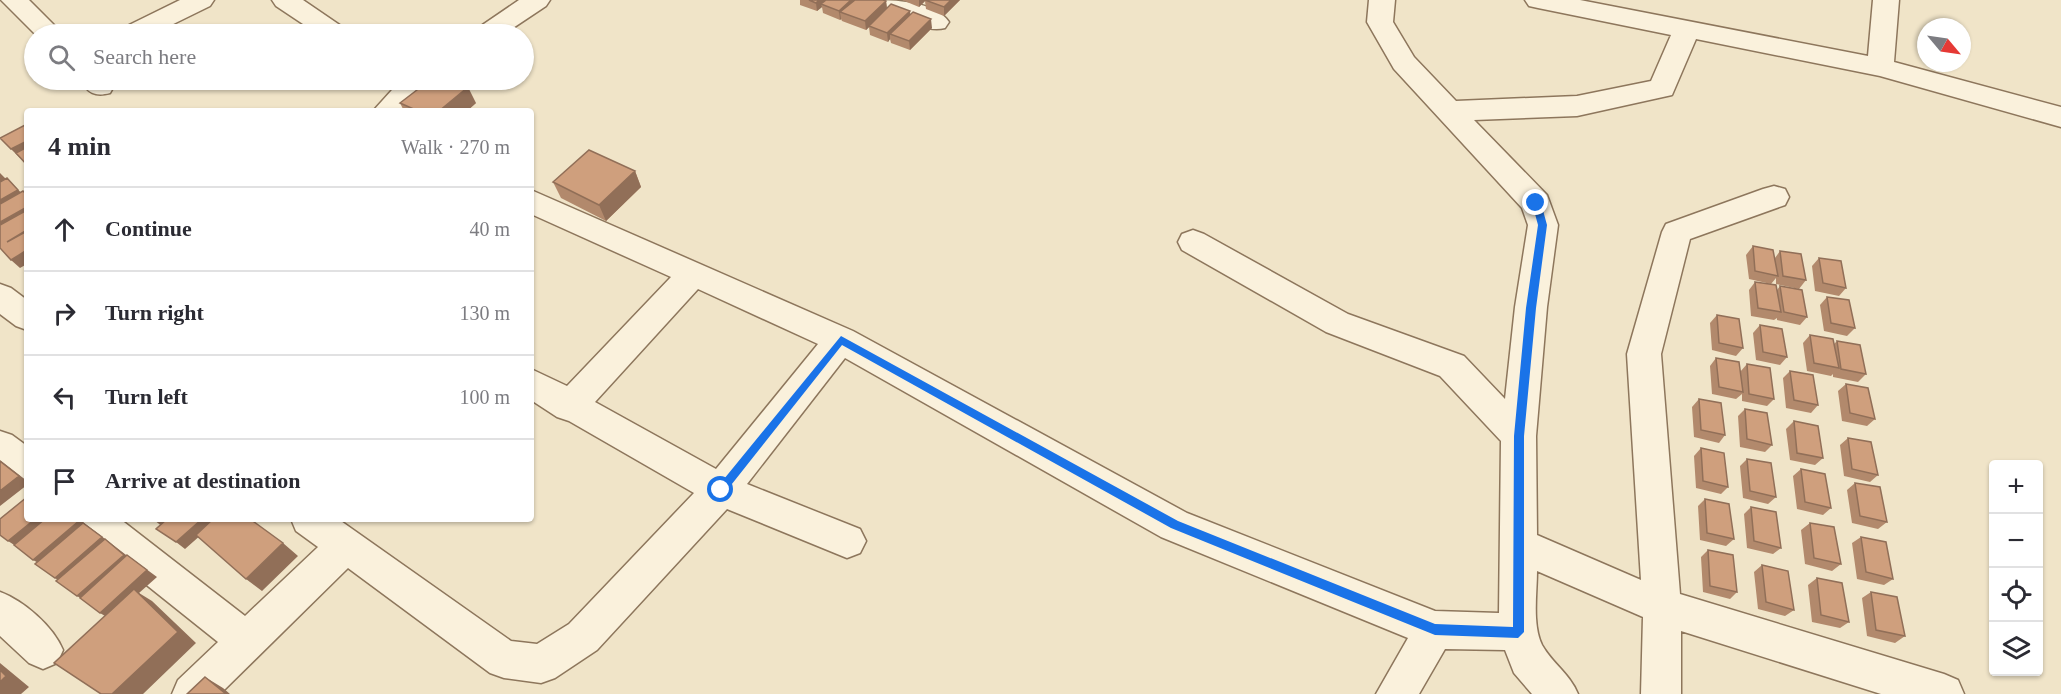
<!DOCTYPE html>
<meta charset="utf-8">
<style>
:root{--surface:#fff;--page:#f2f2f3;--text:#2b2b33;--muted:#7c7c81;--line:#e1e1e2}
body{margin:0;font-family:Georgia,serif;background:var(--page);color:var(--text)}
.controls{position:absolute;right:18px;bottom:18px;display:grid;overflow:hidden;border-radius:6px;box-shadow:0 2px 4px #0004}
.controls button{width:54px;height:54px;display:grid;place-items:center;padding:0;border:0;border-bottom:2px solid var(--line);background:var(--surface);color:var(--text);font:30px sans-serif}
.compass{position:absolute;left:1917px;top:18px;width:54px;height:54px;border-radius:50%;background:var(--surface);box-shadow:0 2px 4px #0004;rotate:119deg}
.stop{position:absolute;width:18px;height:18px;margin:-14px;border:4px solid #1a73e8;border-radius:50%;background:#fff}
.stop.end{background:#1a73e8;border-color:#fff;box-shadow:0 2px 6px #0008}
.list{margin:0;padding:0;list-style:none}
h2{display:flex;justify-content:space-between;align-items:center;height:78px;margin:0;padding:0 24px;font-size:26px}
h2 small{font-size:20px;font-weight:400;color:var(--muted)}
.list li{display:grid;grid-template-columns:39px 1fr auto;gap:18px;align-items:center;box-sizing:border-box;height:84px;padding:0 24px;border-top:2px solid var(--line)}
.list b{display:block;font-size:22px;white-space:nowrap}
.list em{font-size:20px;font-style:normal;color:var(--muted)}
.icon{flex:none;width:33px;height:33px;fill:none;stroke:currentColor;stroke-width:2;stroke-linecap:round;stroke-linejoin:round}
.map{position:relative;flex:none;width:2061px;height:694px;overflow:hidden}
.search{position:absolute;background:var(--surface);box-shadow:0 2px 4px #0004;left:24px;top:24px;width:510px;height:66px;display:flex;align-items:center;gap:15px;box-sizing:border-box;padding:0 21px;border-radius:33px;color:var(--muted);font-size:22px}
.panel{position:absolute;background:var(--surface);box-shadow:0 2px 4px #0004;left:24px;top:108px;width:510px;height:414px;border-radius:6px}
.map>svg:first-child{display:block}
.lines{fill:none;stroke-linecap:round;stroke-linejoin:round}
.minor-casing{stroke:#8d765c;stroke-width:3}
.minor{fill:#faf1dc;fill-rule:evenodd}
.wall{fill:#b2896c}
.shaded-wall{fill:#916f58}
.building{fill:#cf9f7d;stroke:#916f58;stroke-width:1.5}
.route{fill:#1a73e8}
</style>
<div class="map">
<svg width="2061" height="694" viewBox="0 0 2061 694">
<rect width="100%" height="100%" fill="#f0e4c8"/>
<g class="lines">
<g class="minor-casing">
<path id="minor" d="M1,0H29L63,34H35Z
M180,0H214L210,6L153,34H119L123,28Z
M272,0H303L344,28L348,34H318L276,6Z
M519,0H550L546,6L504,34H474L478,28Z
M871,0C894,0 935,1 949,22L945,28C924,34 895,14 875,6Z
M1369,0H1395L1393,22L1414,57L1456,101L1577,96L1651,81L1671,35L1538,8L1529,6L1525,0H1580L1868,56L1873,0H1899L1894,62L2061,107V127L1880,76L1696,39L1672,95L1577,116L1474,120L1547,195L1558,225L1547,307L1536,436L1537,535L1641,580L1627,354L1662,232L1666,224L1763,189L1774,186L1785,189L1789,197L1785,205L1690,239L1661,354L1680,594L1944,674L1958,680L1964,694H1881L1681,631V694H1641L1643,617L1537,571C1537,593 1532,624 1542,645C1552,663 1570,674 1578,694H1532L1514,673L1505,650L1445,649L1419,694H1376L1408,638L1161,537L845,358L747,484L860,529L866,541L860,553L847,558L727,509L597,650L555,678L541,683L504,678L490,673L348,568L220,694H172L178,680L218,642L79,531L74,519H120L245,616L318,547L296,531L291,519H338L511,641L537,644L569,624L694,493L569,421L557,417L531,400V369L567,386L671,277L531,214V190L853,331L1187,513L1435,611L1499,613L1501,441L1440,376L1326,332L1182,250L1178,242L1182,234L1193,230L1204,234L1348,314L1464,356L1505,399L1515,307L1528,225L1522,208L1394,69L1367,22ZM698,289L818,344L716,469L595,402Z
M80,80H110L114,86L110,93C95,97 88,93 80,80Z
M401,80H418L425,87L404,111H373Z
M0,284L11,288L27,300V330L16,326L0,314Z
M0,431L12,435L27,446V482L14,478L0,466Z
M0,592C24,601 53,626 63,650L57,663L43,669L29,663L0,636Z"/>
</g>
<use href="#minor" class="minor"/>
</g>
<path class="wall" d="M800,0H883L886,1L887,8L910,11V15L932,28L910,50L891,43L890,39L888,42L870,35L869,27L866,30L842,21L841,19L840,20L823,13L822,7L817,11L800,5Z
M902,0H960L944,16L926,9L925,1L919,7Z
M400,103H476L467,111H404Z
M635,171L641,187L606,221L561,198L553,182Z
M1753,246L1775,258L1780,251L1806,280L1799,289L1776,284V278L1771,284L1749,279L1746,255Z
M1819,258L1846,288L1839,296L1815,291L1812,266Z
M1755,282L1777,290L1780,286L1807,317L1800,325L1777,320V318L1774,320L1751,316L1749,290Z
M1827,297L1855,328L1847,336L1824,331L1820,305Z
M1717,315L1743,348L1736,356L1712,350L1710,323Z
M1760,325L1787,357L1780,365L1756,360L1753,333Z
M1810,335L1834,344L1837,341L1866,374L1858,382L1833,377V374L1831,376L1807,371L1803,343Z
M1716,358L1740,372L1747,364L1774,399L1767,406L1742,401V394L1736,399L1712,394L1710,366Z
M1790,371L1818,405L1811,413L1786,408L1783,378Z
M1846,384L1875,419L1867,426L1842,421L1838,391Z
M1699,399L1725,435L1719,443L1694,437L1692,407Z
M1745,409L1772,445L1765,452L1740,447L1738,416Z
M1794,421L1823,458L1815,465L1790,460L1786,429Z
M1848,438L1878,475L1870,482L1844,476L1840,445Z
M1701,448L1728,487L1721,494L1696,488L1694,456Z
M1747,459L1776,497L1768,504L1743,498L1740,466Z
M1801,469L1831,508L1823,515L1797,509L1793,476Z
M1855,483L1887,522L1878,529L1852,523L1847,490Z
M1705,499L1734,539L1726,546L1700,540L1698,506Z
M1751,507L1781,548L1773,554L1747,548L1744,514Z
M1810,523L1841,564L1832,571L1805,564L1801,530Z
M1861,537L1893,579L1884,585L1857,579L1852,543Z
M1708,550L1737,592L1730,599L1703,592L1701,557Z
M1762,565L1794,610L1785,616L1758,609L1754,572Z
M1817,578L1849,622L1840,628L1812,622L1808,585Z
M1871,592L1905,636L1895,643L1867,636L1862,598Z"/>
<path class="shaded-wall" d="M819,0H830L821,4L822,7L817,11L816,3Z
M851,0H862L840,12L841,19L840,20L839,11Z
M919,0H926L919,7Z
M951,0H960L944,16V7Z
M886,1L887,10L866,30L865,21Z
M910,11L911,20L890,34V39L888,42L887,33Z
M931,19L932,28L910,50L909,41Z
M468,87L476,103L467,111H439Z
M27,141V154L20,158L11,149Z
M635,171L641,187L606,221L599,205Z
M0,173L12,185L0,191Z
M7,178L27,199L0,214V200Z
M27,207V221L0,236V222Z
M27,250V264L20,268L11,260Z
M0,460L27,481V485L0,506Z
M35,519H54L19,548L8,541Z
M79,519L134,561L87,602L77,596L65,585L55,578L44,566L33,560Z
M155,519H172L163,527L154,520Z
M202,519H219L185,549L176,542Z
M283,543L298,556L262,591L246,579Z
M127,555L157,577L139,593L152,601L196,643L143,694H112L110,619L100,613Z
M0,663L29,687L21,694H0Z
M205,677L223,688L230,694H226Z"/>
<path class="building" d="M809,0H819L816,3Z
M826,0H851L839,11L821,4Z
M855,0H883L886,1L865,21L840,12Z
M925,0H951L944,7Z
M891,4L910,11L887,33L869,26Z
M913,12L931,19L909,41L890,34Z
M430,80H450L468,87L439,111H418L400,103Z
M27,124V141L11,149L0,138Z
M27,147V165L16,153Z
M589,150L635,171L599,205L553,182Z
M7,178L18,190L0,200V182Z
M23,191L27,195V207L0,222V204Z
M27,210V230L7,242L27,231V250L11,260L0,248V225Z
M1753,246L1773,250L1778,276L1755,271Z
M1780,251L1801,254L1806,280L1783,276Z
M1819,258L1841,261L1846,288L1823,283Z
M1755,282L1776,285L1781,312L1758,308Z
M1780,286L1802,290L1807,317L1784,312Z
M1827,297L1849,300L1855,328L1831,323Z
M1717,315L1739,319L1743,348L1719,343Z
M1760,325L1782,329L1787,357L1763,352Z
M1810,335L1833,339L1839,368L1814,363Z
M1837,341L1860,345L1866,374L1841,369Z
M1716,358L1739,362L1743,392L1719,387Z
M1747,364L1770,368L1774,399L1749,394Z
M1790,371L1813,375L1818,405L1794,400Z
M1846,384L1868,388L1875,419L1850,413Z
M1699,399L1721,403L1725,435L1701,430Z
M1745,409L1767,413L1772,445L1747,439Z
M1794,421L1818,426L1823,458L1797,453Z
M1848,438L1871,442L1878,475L1852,469Z
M1701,448L1724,453L1728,487L1703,481Z
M1747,459L1771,463L1776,497L1750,491Z
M1,462L19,476L0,491V463Z
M1801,469L1825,474L1831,508L1805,502Z
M1855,483L1880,487L1887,522L1860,516Z
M27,497V519H35L8,541L0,535V519Z
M1705,499L1729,504L1734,539L1707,533Z
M1751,507L1776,512L1781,548L1754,541Z
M45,519H79L80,520L33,560L14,545Z
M167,519H202L176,542L156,529Z
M213,519H250L283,543L246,579L196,535Z
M83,523L102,537L55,578L35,564Z
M1810,523L1834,527L1841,564L1814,558Z
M1861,537L1886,542L1893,579L1866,572Z
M105,539L124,555L77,596L56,581Z
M1708,550L1733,555L1737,592L1710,586Z
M127,555L147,570L100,613L80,598Z
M1762,565L1788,571L1794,610L1766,602Z
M1817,578L1842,583L1849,622L1821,615Z
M134,589L178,632L112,694H101L54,663Z
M1871,592L1897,597L1905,636L1876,630Z
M0,670L6,676L0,682Z
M205,677L226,694H187Z"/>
<path class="route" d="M1536,200L1541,203L1547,225L1536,308L1524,436V632L1518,638L1435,635L1171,528L842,345L724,494L721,495L715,490L841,336L1178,521L1435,624L1513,627L1514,436L1526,308L1538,225L1532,203Z"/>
</svg>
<div class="controls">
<button>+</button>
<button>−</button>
<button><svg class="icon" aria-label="locate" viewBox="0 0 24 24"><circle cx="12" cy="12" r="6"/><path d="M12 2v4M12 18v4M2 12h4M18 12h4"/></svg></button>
<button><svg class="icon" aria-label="layers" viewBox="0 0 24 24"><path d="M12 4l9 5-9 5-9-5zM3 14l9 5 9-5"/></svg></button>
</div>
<svg class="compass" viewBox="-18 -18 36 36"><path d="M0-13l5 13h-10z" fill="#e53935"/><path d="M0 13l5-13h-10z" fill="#7c7c81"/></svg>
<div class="stop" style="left:721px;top:490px"></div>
<div class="stop end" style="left:1536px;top:203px"></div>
<div class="search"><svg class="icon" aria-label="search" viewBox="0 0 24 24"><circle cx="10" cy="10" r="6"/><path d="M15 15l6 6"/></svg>Search here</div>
<section class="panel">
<h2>4 min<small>Walk · 270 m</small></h2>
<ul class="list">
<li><svg class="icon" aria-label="ahead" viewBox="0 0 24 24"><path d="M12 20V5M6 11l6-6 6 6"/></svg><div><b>Continue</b></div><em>40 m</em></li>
<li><svg class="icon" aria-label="right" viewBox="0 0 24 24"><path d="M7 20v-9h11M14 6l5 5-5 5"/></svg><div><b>Turn right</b></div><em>130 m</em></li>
<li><svg class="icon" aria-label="left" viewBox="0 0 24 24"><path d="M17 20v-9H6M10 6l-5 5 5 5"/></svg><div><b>Turn left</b></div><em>100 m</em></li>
<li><svg class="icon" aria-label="arrive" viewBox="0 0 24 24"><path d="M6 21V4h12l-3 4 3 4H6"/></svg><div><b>Arrive at destination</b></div></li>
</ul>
</section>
</div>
